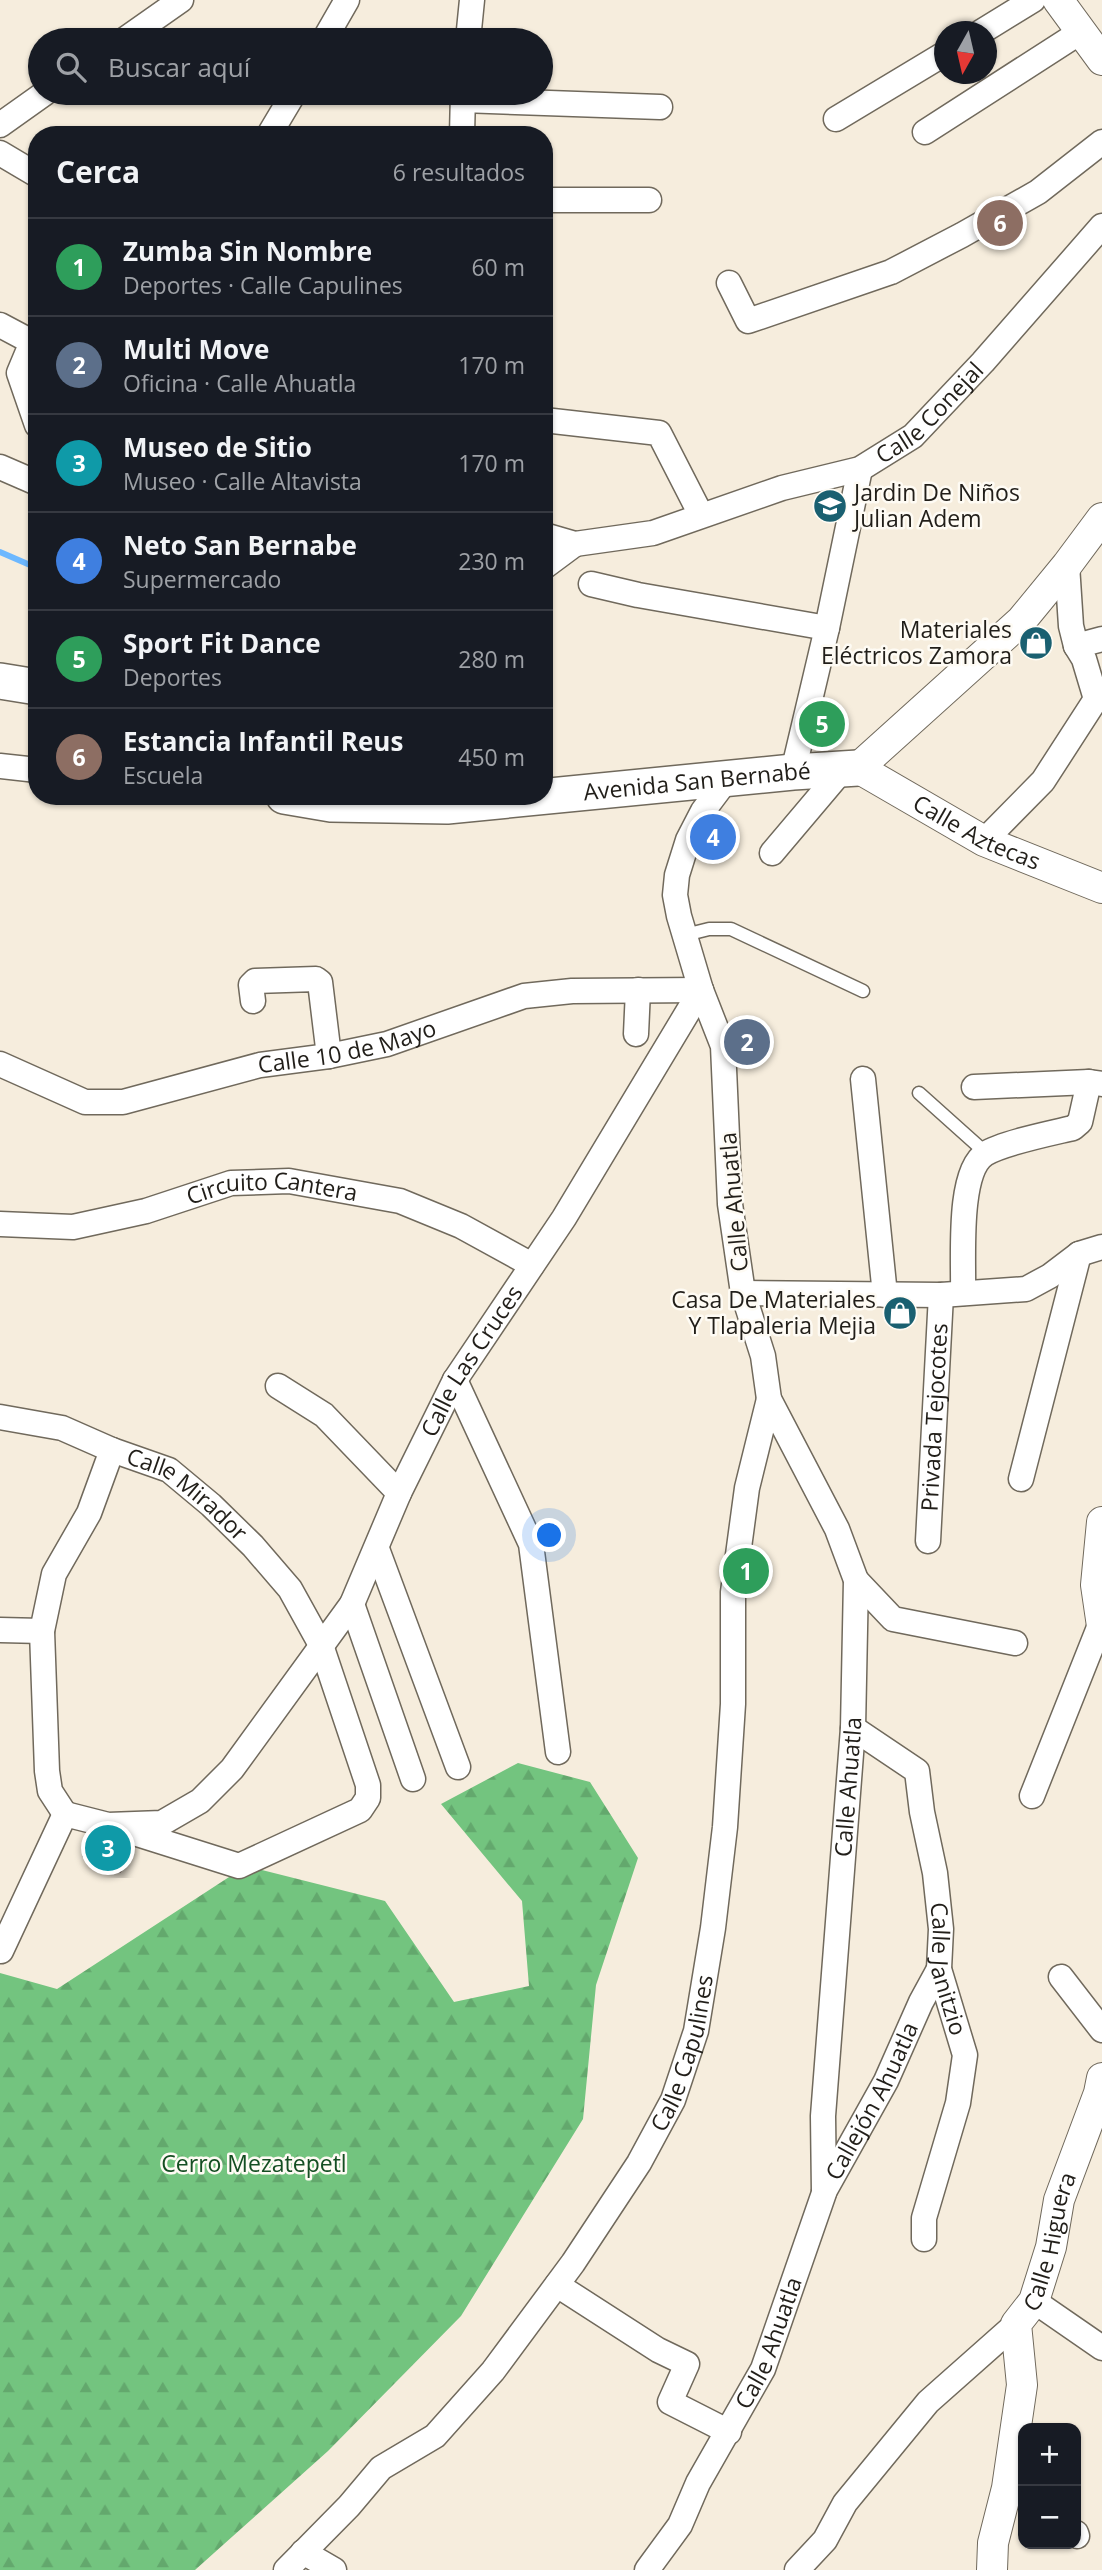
<!DOCTYPE html>
<html lang="es">
<meta charset="utf-8">
<style>
:root{--surface:#171b24;--page:#20242c;--text:#f1f3f6;--muted:#9ea1a6;--line:#363941;--accent:#90b1ba}
body{margin:0;font-family:"Open Sans",sans-serif;background:var(--page);color:var(--text)}
.controls{position:absolute;right:21px;bottom:21px;display:grid;overflow:hidden;border-radius:14px;box-shadow:0 2px 5px #0004}
.controls button{width:63px;height:63px;display:grid;place-items:center;padding:0;border:0;border-bottom:2px solid var(--line);background:var(--surface);color:var(--text);font:35px sans-serif}
.compass{position:absolute;left:934px;top:21px;width:63px;height:63px;border-radius:50%;background:var(--surface);box-shadow:0 2px 5px #0004;rotate:188deg}
.you{position:absolute;left:550px;top:1536px;width:24px;height:24px;margin:-18px;border:5px solid #fff;border-radius:50%;background:#1a73e8;box-shadow:0 0 0 10px #1a73e833}
.badge{display:grid;place-items:center;width:46px;height:46px;border-radius:50%;background:var(--accent);color:#fff;font-size:23px;font-weight:700}
.pin{position:absolute;translate:-50% -50%;border:4px solid #fff;box-shadow:0 2px 7px #0006}
.list{margin:0;padding:0;list-style:none}
h2{display:flex;justify-content:space-between;align-items:center;height:91px;margin:0;padding:0 28px;font-size:30px}
h2 small{font-size:23px;font-weight:400;color:var(--muted)}
.list li{display:grid;grid-template-columns:46px 1fr auto;gap:21px;align-items:center;box-sizing:border-box;height:98px;padding:0 28px;border-top:2px solid var(--line)}
.list b{display:block;font-size:26px;white-space:nowrap}
.list p{margin:0;font-size:23px;white-space:nowrap;color:var(--muted)}
.list em{font-size:23px;font-style:normal;color:var(--muted)}
.icon{flex:none;width:38px;height:38px;fill:none;stroke:currentColor;stroke-width:2;stroke-linecap:round;stroke-linejoin:round}
.map{position:relative;flex:none;width:1102px;height:2570px;overflow:hidden}
.search{position:absolute;background:var(--surface);box-shadow:0 2px 5px #0004;left:28px;top:28px;width:525px;height:77px;display:flex;align-items:center;gap:18px;box-sizing:border-box;padding:0 24px;border-radius:38px;color:var(--muted);font-size:26px}
.panel{position:absolute;background:var(--surface);box-shadow:0 2px 5px #0004;left:28px;top:126px;width:525px;height:679px;border-radius:28px}
.map>svg:first-child{display:block}
.forest{fill:url(#forest-firs)}
.lines{fill:none;stroke-linecap:round;stroke-linejoin:round}
.stream{stroke:#6db8ff;stroke-width:6}
.building{fill:url(#building-hatch);filter:url(#shadow)}
.service-casing{stroke:#70695c;stroke-width:15}
.minor-casing{stroke:#70695c;stroke-width:27}
.tertiary-casing{stroke:#70695c;stroke-width:32}
.secondary-casing{stroke:#70695c;stroke-width:38}
.service{stroke:#fff;stroke-width:12}
.minor{stroke:#fff;stroke-width:24}
.tertiary{stroke:#fff;stroke-width:30}
.secondary{stroke:#fff;stroke-width:35}
.labels{text-anchor:middle;stroke-width:5;stroke-linejoin:round;paint-order:stroke}
.street-label{font-size:23px;fill:#211e19;stroke:#fefbf4}
.poi-label{font-size:23px;fill:#211e19;stroke:#fefbf4;text-anchor:end}
.park-label{font-size:23px;fill:#144e22;stroke:#fefbf4}
</style>
<div class="map">
<svg width="1102" height="2570" viewBox="0 0 1102 2570">
<defs>
<pattern id="forest-firs" width="22" height="20" patternUnits="userSpaceOnUse" patternTransform="scale(1.75)"><rect width="22" height="20" fill="#73c47f"/><path d="M5 1l3.5 6h-7zM16 11l3.5 6h-7z" fill="#63a86d"/></pattern>
<pattern id="building-hatch" width="6" height="6" patternUnits="userSpaceOnUse" patternTransform="scale(1.75)"><rect width="6" height="6" fill="#76695f"/><path d="M-1 1l2-2M0 6l6-6M5 7l2-2" fill="none" stroke="#8b827a"/></pattern>
<filter id="shadow"><feDropShadow dx="4.5" dy="8" stdDeviation="3.5" flood-color="#0004"/></filter>
</defs>
<rect width="100%" height="100%" fill="#f6eddd"/>
<path class="forest" d="M518,1763L590,1782L638,1858L596,1985L583,2119L461,2316L328,2451L195,2570H0V1973L57,1989L246,1866L385,1901L454,2002L529,1986L522,1901L441,1804Z"/>
<g class="lines">
<path class="stream" d="M0,552L37,568"/>
</g>
<path class="building" d="M97,1824L134,1840L121,1873L82,1857Z"/>
<g class="lines">
<g class="service-casing">
<path id="service" d="M685,935L709,929H731L863,991
M919,1093L986,1153"/>
</g>
<g class="minor-casing">
<g id="minor">
<path d="M981,32L1033,0"/>
<path d="M124,40L181,0"/>
<path d="M324,40L347,0"/>
<path d="M468,40L472,0"/>
<path d="M462,100L660,107"/>
<path d="M836,119L944,54"/>
<path d="M0,125L45,93"/>
<path d="M925,132L1082,31"/>
<path d="M269,135L294,93"/>
<path d="M462,135L463,93"/>
<path d="M0,153L37,175"/>
<path d="M544,200H649"/>
<path d="M729,283L748,321L891,272L962,235L1038,192L1102,142"/>
<path d="M0,325L32,342L19,373L37,425"/>
<path d="M544,420L659,433L701,515"/>
<path d="M0,467L37,483"/>
<path id="s1" d="M544,535L575,544L653,533L782,488L860,469L913,436L983,362L1102,226"/>
<path d="M544,567L575,544"/>
<path d="M591,584L638,595L827,628"/>
<path d="M1076,646L1102,639"/>
<path d="M0,766L37,770"/>
<path d="M793,772L827,628L860,469"/>
<path d="M984,841L1043,781L1096,699L1084,659L1076,646L1071,626L1067,565"/>
<path d="M772,853L843,769"/>
<path d="M253,1001L251,985L255,981L316,979L320,982L329,1056"/>
<path d="M636,1034L638,990"/>
<path id="s2" d="M0,1064L85,1102H123L260,1065L329,1056L387,1044L524,996L572,991L701,990"/>
<path d="M863,1079L885,1295"/>
<path d="M974,1087L1089,1082"/>
<path id="s3" d="M0,1224L73,1227L146,1211L231,1183L289,1181L400,1201L461,1226L532,1265"/>
<path d="M743,1293L941,1295L1026,1289L1050,1276L1079,1254L1102,1247"/>
<path d="M963,1293C964,1260 957,1172 985,1154C1002,1143 1052,1133 1073,1128L1080,1122L1089,1082L1102,1084"/>
<path d="M455,1380L531,1544L558,1752"/>
<path d="M278,1386L324,1415L399,1493"/>
<path id="s4" d="M0,1417L62,1428L112,1450L169,1470L211,1505L253,1546L290,1589L321,1645L368,1785V1798L360,1810L239,1866L128,1831"/>
<path d="M1021,1479L1079,1254"/>
<path id="s5" d="M928,1541L941,1295"/>
<path d="M377,1549L458,1767"/>
<path d="M856,1580L893,1619L1015,1643"/>
<path d="M352,1604L413,1779"/>
<path d="M0,1630L42,1631"/>
<path id="s6" d="M853,1728L917,1771L922,1812L935,1873L941,1929L939,1969L965,2055L958,2103L924,2218V2239"/>
<path d="M1032,1796L1102,1620"/>
<path id="s7" d="M65,1814L108,1825L162,1823L200,1801L232,1769L352,1604L399,1493L455,1380L564,1218L701,990"/>
<path d="M65,1814L50,1791L47,1771L42,1631L54,1574L89,1513L112,1450"/>
<path d="M1,1951L65,1814"/>
<path d="M1061,1977L1102,2030"/>
<path id="s8" d="M824,2192L886,2081L921,2002L939,1969"/>
<path d="M557,2285L658,2350L687,2364L670,2402L729,2432"/>
<path d="M1034,2301L1102,2348"/>
<path d="M1076,2533L1077,2536"/>
<path d="M303,2552L334,2570"/>
<path id="s9" d="M286,2570L349,2506L381,2468L435,2436L493,2371L573,2263L639,2163L673,2100L696,2031L713,1928L725,1827L733,1704V1592L747,1488L769,1399"/>
<path id="s10" d="M647,2570L680,2525L698,2483L763,2369L824,2193L823,2116L853,1728L856,1580L837,1529L769,1399L763,1356L743,1293L730,1204L723,1046L701,990L679,916L675,895L677,875L688,840L703,811L727,779"/>
<path d="M797,2570L825,2540L845,2503L928,2402L1016,2324"/>
</g>
</g>
<g class="tertiary-casing">
<g id="tertiary">
<path d="M1058,0L1102,60"/>
<path id="s11" d="M1102,518L1067,565L1021,621L858,768L984,841L1102,888"/>
<path d="M1102,1522L1096,1585L1102,1626"/>
<path id="s12" d="M992,2570L993,2543L1007,2488L1022,2385L1016,2324L1034,2301L1051,2247L1059,2200L1099,2093L1102,2078"/>
</g>
</g>
<g class="secondary-casing">
<g id="secondary">
<path d="M0,681L37,687"/>
<path id="s13" d="M284,796L331,804L447,806L793,772L858,768"/>
</g>
</g>
<use href="#service" class="service"/>
<use href="#minor" class="minor"/>
<use href="#tertiary" class="tertiary"/>
<use href="#secondary" class="secondary"/>
</g>
<defs>
<g id="school-disc" transform="scale(1.75)"><circle r="9.5" fill="#1a6071" stroke="#fefbf4"/><path d="M0-5L7-2L0 1L-7-2ZM-4 1L0 2.5L4 1V4Q0 6-4 4Z" fill="#fff"/></g>
<g id="shop-disc" transform="scale(1.75)"><circle r="9.5" fill="#1a6071" stroke="#fefbf4"/><path d="M-5-2.5h2.3a2.7 3.5 0 0 1 5.4 0H5L5.5 6h-11ZM-1.5-2.5h3a1.5 2.3 0 0 0-3 0Z" fill="#fff"/></g>
</defs>
<g fill-rule="evenodd">
<use href="#school-disc" x="830" y="506"/>
<use href="#shop-disc" x="1036" y="643"/>
<use href="#shop-disc" x="900" y="1313"/>
</g>
<g class="labels">
<g class="street-label">
<text dy="8" stroke="none"><textPath href="#s1" startOffset="418">Calle Conejal</textPath></text>
<text dy="8" stroke="none"><textPath href="#s13" startOffset="415">Avenida San Bernabé</textPath></text>
<text dy="8" stroke="none"><textPath href="#s11" startOffset="486">Calle Aztecas</textPath></text>
<text dy="8" stroke="none"><textPath href="#s2" startOffset="362">Calle 10 de Mayo</textPath></text>
<text dy="8" stroke="none"><textPath href="#s3" startOffset="278">Circuito Cantera</textPath></text>
<text transform="translate(734 1202) rotate(-95)" y="8">Calle Ahuatla</text>
<text dy="8" stroke="none"><textPath href="#s7" startOffset="663">Calle Las Cruces</textPath></text>
<text dy="8" stroke="none"><textPath href="#s5" startOffset="124">Privada Tejocotes</textPath></text>
<text dy="8" stroke="none"><textPath href="#s4" startOffset="206">Calle Mirador</textPath></text>
<text dy="8" stroke="none"><textPath href="#s10" startOffset="826">Calle Ahuatla</textPath></text>
<text dy="8" stroke="none"><textPath href="#s6" startOffset="278">Calle Janitzio</textPath></text>
<text dy="8" stroke="none"><textPath href="#s9" startOffset="663">Calle Capulines</textPath></text>
<text dy="8" stroke="none"><textPath href="#s8" startOffset="103">Callejón Ahuatla</textPath></text>
<text dy="8" stroke="none"><textPath href="#s12" startOffset="340">Calle Higuera</textPath></text>
<text dy="8" stroke="none"><textPath href="#s10" startOffset="259">Calle Ahuatla</textPath></text>
</g>
<g class="poi-label">
<text x="854" y="501" text-anchor="start">Jardin De Niños<tspan x="854" dy="26">Julian Adem</tspan></text>
<text x="1012" y="638">Materiales<tspan x="1012" dy="26">Eléctricos Zamora</tspan></text>
<text x="876" y="1308">Casa De Materiales<tspan x="876" dy="26">Y Tlapaleria Mejia</tspan></text>
</g>
<g class="park-label">
<text x="254" y="2172">Cerro Mezatepetl</text>
</g>
</g>
</svg>
<div class="controls">
<button>+</button>
<button>−</button>
</div>
<svg class="compass" viewBox="-18 -18 36 36"><path d="M0-13l5 13h-10z" fill="#e53935"/><path d="M0 13l5-13h-10z" fill="#9ea1a6"/></svg>
<div class="you"></div>
<div class="pin badge" style="left:746px;top:1571px;background:#2e9e5b">1</div>
<div class="pin badge" style="left:747px;top:1042px;background:#5c6f8a">2</div>
<div class="pin badge" style="left:108px;top:1848px;background:#0f9aa8">3</div>
<div class="pin badge" style="left:713px;top:837px;background:#3f7fe0">4</div>
<div class="pin badge" style="left:822px;top:724px;background:#2e9e5b">5</div>
<div class="pin badge" style="left:1000px;top:223px;background:#8d6e63">6</div>
<div class="search"><svg class="icon" aria-label="search" viewBox="0 0 24 24"><circle cx="10" cy="10" r="6"/><path d="M15 15l6 6"/></svg>Buscar aquí</div>
<section class="panel">
<h2>Cerca<small>6 resultados</small></h2>
<ul class="list">
<li><span class="badge" style="background:#2e9e5b">1</span><div><b>Zumba Sin Nombre</b><p>Deportes · Calle Capulines</p></div><em>60 m</em></li>
<li><span class="badge" style="background:#5c6f8a">2</span><div><b>Multi Move</b><p>Oficina · Calle Ahuatla</p></div><em>170 m</em></li>
<li><span class="badge" style="background:#0f9aa8">3</span><div><b>Museo de Sitio</b><p>Museo · Calle Altavista</p></div><em>170 m</em></li>
<li><span class="badge" style="background:#3f7fe0">4</span><div><b>Neto San Bernabe</b><p>Supermercado</p></div><em>230 m</em></li>
<li><span class="badge" style="background:#2e9e5b">5</span><div><b>Sport Fit Dance</b><p>Deportes</p></div><em>280 m</em></li>
<li><span class="badge" style="background:#8d6e63">6</span><div><b>Estancia Infantil Reus</b><p>Escuela</p></div><em>450 m</em></li>
</ul>
</section>
</div>
